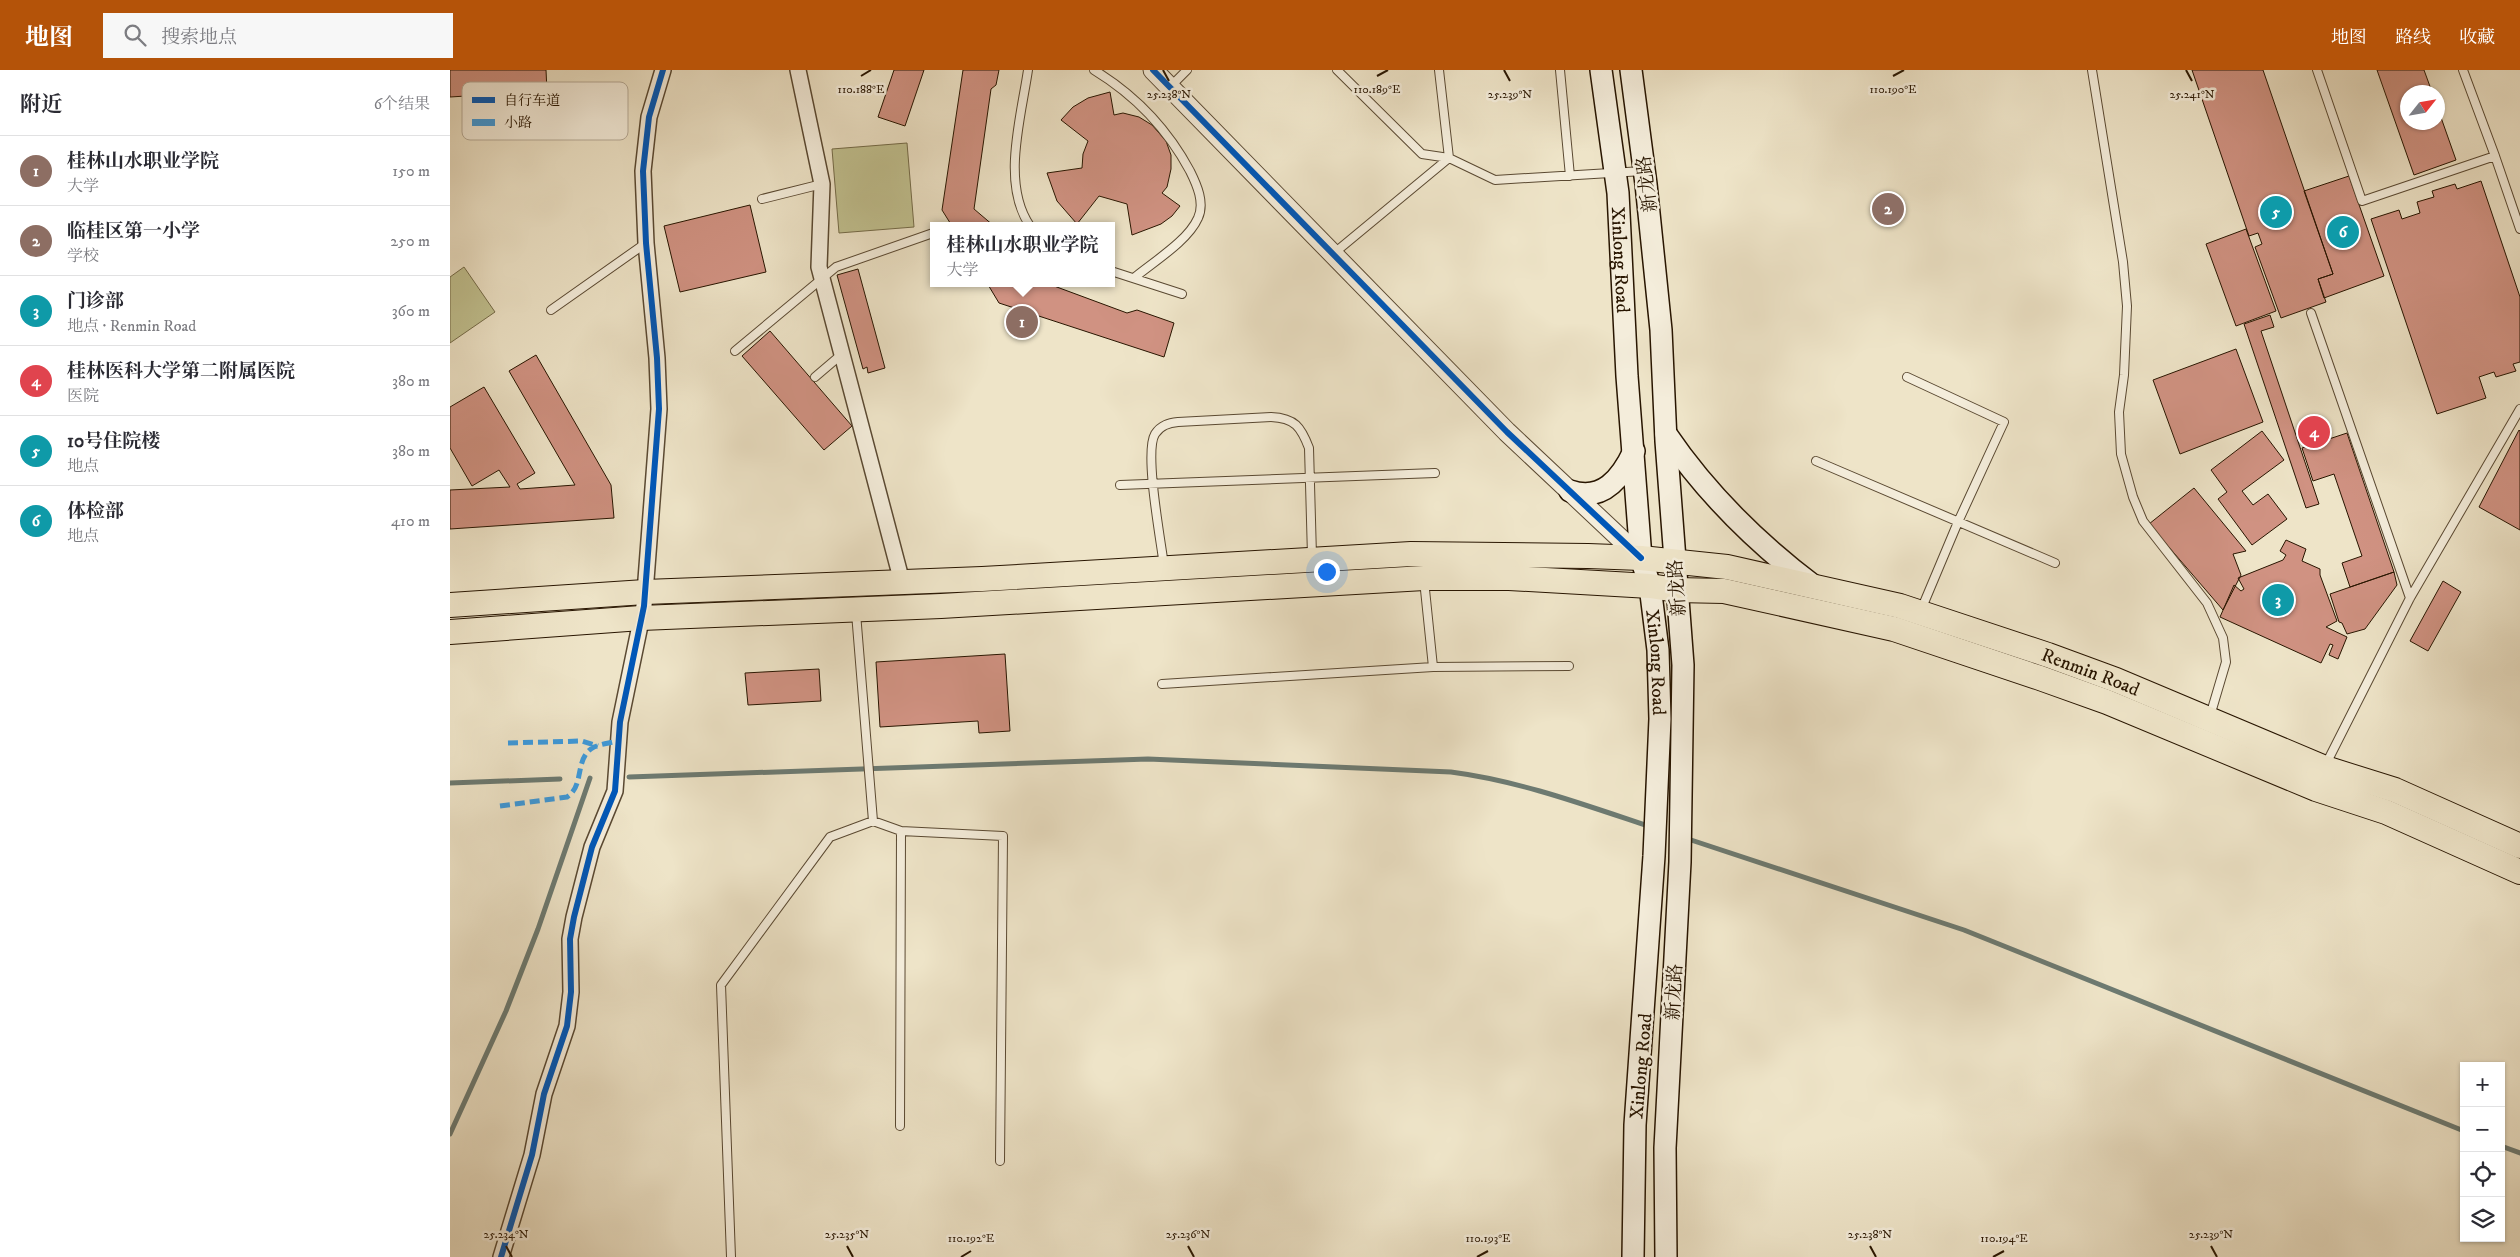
<!DOCTYPE html>
<html lang="zh">
<meta charset="utf-8">
<style>
:root{--surface:#fff;--page:#f7f7f7;--text:#2b2b33;--muted:#7c7c81;--line:#e1e1e2;--accent:#b45309}
body{margin:0;font-family:"IM FELL DW Pica","Noto Serif SC",serif;background:var(--page);color:var(--text)}
.controls{position:absolute;right:15px;bottom:15px;display:grid;overflow:hidden;border-radius:0px;box-shadow:0 1px 4px #0004}
.controls button{width:45px;height:45px;display:grid;place-items:center;padding:0;border:0;border-bottom:1px solid var(--line);background:var(--surface);color:var(--text);font:25px sans-serif}
.compass{position:absolute;left:1950px;top:15px;width:45px;height:45px;border-radius:50%;background:var(--surface);box-shadow:0 1px 4px #0004;rotate:59deg}
.you{position:absolute;left:876px;top:501px;width:18px;height:18px;margin:-12px;border:4px solid #fff;border-radius:50%;background:#1a73e8;box-shadow:0 0 0 8px #1a73e833}
.badge{display:grid;place-items:center;width:32px;height:32px;border-radius:50%;background:var(--accent);color:#fff;font-size:16px;font-weight:700}
.pin{position:absolute;translate:-50% -50%;border:2px solid #fff;box-shadow:0 1px 5px #0006}
.popup{position:absolute;left:480px;top:152px;width:185px;height:65px;box-sizing:border-box;display:grid;place-content:center;border-radius:0px;background:var(--surface);filter:drop-shadow(0 1px 4px #0005);font-size:16px;white-space:nowrap;color:var(--muted)}
.popup b{font-size:19px;color:var(--text)}
.popup::after{content:'';position:absolute;left:50%;top:100%;margin-left:-10px;border:10px solid transparent;border-top-color:var(--surface)}
.list{margin:0;padding:0;list-style:none}
h2{display:flex;justify-content:space-between;align-items:center;height:65px;margin:0;padding:0 20px;font-size:21px}
h2 small{font-size:16px;font-weight:400;color:var(--muted)}
.list li{display:grid;grid-template-columns:32px 1fr auto;gap:15px;align-items:center;box-sizing:border-box;height:70px;padding:0 20px;border-top:1px solid var(--line)}
.list b{display:block;font-size:19px;white-space:nowrap}
.list p{margin:0;font-size:16px;white-space:nowrap;color:var(--muted)}
.list em{font-size:16px;font-style:normal;color:var(--muted)}
.icon{flex:none;width:28px;height:28px;fill:none;stroke:currentColor;stroke-width:2;stroke-linecap:round;stroke-linejoin:round}
.map{position:relative;flex:none;width:2070px;height:1187px;overflow:hidden}
header{display:flex;align-items:center;gap:30px;box-sizing:border-box;height:70px;padding:0 25px;background:var(--accent);color:#fff}
header strong{font-size:24px}
nav{display:flex;gap:28px;margin-inline-start:auto;font-size:18px}
.search{width:350px;height:45px;background:var(--page);display:flex;align-items:center;gap:12px;box-sizing:border-box;padding:0 18px;border-radius:0px;color:var(--muted);font-size:19px}
main{display:flex}
aside{flex:1;background:var(--surface)}
.map>svg:first-child{display:block}
.green{fill:#c1c190;stroke:#746b48}
.lines{fill:none;stroke-linecap:round;stroke-linejoin:round}
.stream{stroke:#6d7a71;stroke-width:5}
.building{fill:#d09282;stroke:#281500}
.service-casing{stroke:#5a4932;stroke-width:10}
.minor-casing{stroke:#5a4932;stroke-width:18}
.tertiary-casing{stroke:#5a4932;stroke-width:21}
.secondary-casing{stroke:#281500;stroke-width:24}
.primary-casing{stroke:#281500;stroke-width:26}
.service{stroke:#f4eddb;stroke-width:8}
.minor{stroke:#f4eddb;stroke-width:15}
.tertiary{stroke:#f4eddb;stroke-width:19}
.secondary{stroke:#f4eddb;stroke-width:21}
.primary{stroke:#eee4c8;stroke-width:24}
.quiet{stroke:#3d9adc;stroke-width:5;stroke-dasharray:10 5;stroke-linecap:butt}
.cycleway-casing{stroke:#f4eddb;stroke-width:9}
.cycleway{stroke:#0057b8;stroke-width:6}
.ticks{fill:none;stroke:#281500;stroke-width:2}
.labels{text-anchor:middle;stroke-width:5;stroke-linejoin:round;paint-order:stroke}
.street-label{font-size:19px;fill:#281500;stroke:#f4eddb}
.key{fill:#f4eddb;stroke:#b7ac99;stroke-width:1}
.key-label{font-size:14px;fill:#281500}
.ticks-label{font-size:12px;text-anchor:middle;fill:#281500;stroke:#f4eddb;stroke-width:5;stroke-linejoin:round;paint-order:stroke}
</style>
<header>
<strong>地图</strong>
<div class="search"><svg class="icon" aria-label="search" viewBox="0 0 24 24"><circle cx="10" cy="10" r="6"/><path d="M15 15l6 6"/></svg>搜索地点</div>
<nav><a>地图</a><a>路线</a><a>收藏</a></nav>
</header>
<main>
<aside>
<h2>附近<small>6个结果</small></h2>
<ul class="list">
<li><span class="badge" style="background:#8d6e63">1</span><div><b>桂林山水职业学院</b><p>大学</p></div><em>150 m</em></li>
<li><span class="badge" style="background:#8d6e63">2</span><div><b>临桂区第一小学</b><p>学校</p></div><em>250 m</em></li>
<li><span class="badge" style="background:#0f9aa8">3</span><div><b>门诊部</b><p>地点 · Renmin Road</p></div><em>360 m</em></li>
<li><span class="badge" style="background:#e0444e">4</span><div><b>桂林医科大学第二附属医院</b><p>医院</p></div><em>380 m</em></li>
<li><span class="badge" style="background:#0f9aa8">5</span><div><b>10号住院楼</b><p>地点</p></div><em>380 m</em></li>
<li><span class="badge" style="background:#0f9aa8">6</span><div><b>体检部</b><p>地点</p></div><em>410 m</em></li>
</ul>
</aside>
<div class="map">
<svg width="2070" height="1187" viewBox="0 0 2070 1187">
<rect width="100%" height="100%" fill="#eee4c8"/>
<filter id="stains"><feTurbulence type="fractalNoise" baseFrequency=".004" numOctaves="4"/><feColorMatrix values="0 0 0 0 .2 0 0 0 0 .09 0 0 0 0 .02 0 0 0 .5 -.17"/></filter>
<radialGradient id="worn" r=".72"><stop offset=".6" stop-color="#630" stop-opacity="0"/><stop offset="1" stop-color="#630" stop-opacity=".3"/></radialGradient>
<path class="green" d="M457,73L464,157L389,163L382,79Z
M14,197L45,242L0,273V207Z"/>
<g class="lines">
<path class="stream" d="M179,707L698,689L1001,702C1070,711 1135,735 1201,757
M0,713L110,709
M1235,768L1514,860L2014,1061
M0,1064L56,941L88,859L140,708
M2051,1076L2070,1083"/>
</g>
<path class="building" d="M0,0H96L97,21L0,27Z
M444,0H474L455,56L428,47Z
M513,0H549L546,15L541,19L524,139L544,156H502L492,140Z
M1742,0H1813L1883,204L1868,209L1876,232L1831,248L1805,177L1812,174L1808,163L1799,166Z
M1927,0H1974L1982,22H1958V52H1988V39L2006,90L1964,105Z
M660,22L664,45L673,43L689,47L702,55L716,71L721,85V99L717,117L712,123L730,136L722,146L711,154L682,165L677,134L649,126L627,154L607,131L597,103L632,98L633,84L638,71L611,50L623,37L638,28Z
M1899,106L1934,206L1874,228L1868,209L1883,204L1854,121Z
M2031,111L2070,227V292L2063,294L2066,301L2046,307L2044,302L2029,307L2036,328L1987,344L1921,149L1949,140L1952,149L1970,143L1967,132L1984,127L1982,121L2005,114L2007,119Z
M300,135L316,202L230,222L214,156Z
M1796,159L1826,241L1786,256L1756,174Z
M408,199L435,298L418,303L417,297L413,299L387,205Z
M537,213H596L677,243L687,240L724,253L714,287L549,233Z
M1820,245L1824,257L1811,261L1869,434L1856,438L1794,254Z
M320,261L402,356L374,380L292,286Z
M1786,279L1813,352L1730,384L1703,310Z
M86,285L161,415L164,448L0,459V420L60,417L49,400L22,416L0,378V337L34,317L85,403L67,414L70,419L125,415L59,301Z
M2069,360L2070,361V460L2029,437Z
M1812,361L1834,390L1792,421L1803,435L1818,424L1837,449L1802,475L1768,429L1777,422L1761,400Z
M1897,363L1944,502L1900,517L1892,493L1912,486L1884,404L1863,411L1852,378Z
M1744,418L1796,481L1783,484L1791,505L1773,540L1699,454Z
M1836,470L1856,479L1852,491L1870,499V505L1887,551L1876,557L1897,567L1888,589L1879,585L1883,575L1880,574L1871,593L1770,547L1784,515L1791,521L1794,519L1788,508L1833,490L1836,485L1830,481Z
M1944,502L1947,515L1915,559L1897,564L1892,553L1889,552L1880,524Z
M1993,511L2011,522L1978,581L1960,571Z
M555,584L560,661L529,663L528,651L430,657L426,592Z
M369,599L371,631L298,635L295,603Z"/>
<g class="lines">
<g class="service-casing">
<path id="service" d="M578,0C571,48 551,114 580,156
M644,0C685,25 717,58 740,101C747,115 755,133 748,148C738,171 703,192 684,208
M887,0L972,84L999,88
M989,0L999,88L1045,110L1193,101
M1110,0L1120,106
M1642,0L1673,192L1677,236L1674,305L1669,342L1671,384L1683,427L1693,451L1757,533L1773,568L1776,592L1760,646
M1867,0L1912,131L2045,86L2070,159
M2013,0L2045,86
M720,17L737,0
M312,129L372,114
M883,184L999,88
M661,201L732,224
M101,240L196,173
M1861,243L1960,528
M285,281L386,197L483,163
M365,307L392,284
M1457,307L1554,352L1508,452L1471,540
M1366,391L1605,493
M670,415L985,403
M714,496C711,471 694,382 705,364C711,355 719,353 728,352L821,347C845,348 851,357 859,378L862,486
M974,510L983,597
M406,543L423,751L451,761L553,766L550,1091
M712,614L983,597L1119,596
M1876,694L1960,528L2070,339
M450,1056L451,761
M281,1187L271,915L380,767L423,751"/>
</g>
<g class="minor-casing">
<path id="minor" d="M348,0L372,114L369,197L452,512
M51,1187L82,1085L94,1024L117,956L121,922L120,869L124,847L142,777L165,721L170,652L194,536L209,339L207,288L196,173L193,101L199,47L213,0"/>
</g>
<g class="tertiary-casing">
<path id="tertiary" d="M703,0L1057,362L1191,488"/>
</g>
<g class="secondary-casing">
<g id="secondary">
<path id="s1" d="M1151,0L1168,123L1177,306L1191,488L1200,516L1208,580L1210,649L1204,786L1185,1055L1183,1187"/>
<path d="M1181,0L1196,114L1211,260L1216,371L1233,595L1230,792L1215,1078L1216,1187"/>
<path d="M1216,364C1256,423 1308,474 1365,517"/>
<path d="M1120,421C1152,432 1171,409 1184,381"/>
</g>
</g>
<g class="primary-casing">
<g id="primary">
<path id="s2" d="M0,535L195,522L532,509L961,484L1138,486L1191,488L1277,497L1450,536L1598,585L1666,610L1875,698L1945,720L2070,776"/>
<path d="M0,562L191,548L491,536L974,508H1059L1200,516L1226,520L1274,521L1444,559L1590,608L1657,632L1866,719L1936,742L2070,802"/>
</g>
</g>
<use href="#service" class="service"/>
<use href="#minor" class="minor"/>
<use href="#tertiary" class="tertiary"/>
<use href="#secondary" class="secondary"/>
<use href="#primary" class="primary"/>
<path class="quiet" d="M58,673L132,671L148,676
M50,736L117,727C135,716 124,687 144,677C151,674 160,673 167,671"/>
<g class="cycleway-casing">
<path id="cycleway" d="M703,0L1057,362L1191,488
M51,1187L82,1085L94,1024L117,956L121,922L120,869L124,847L142,777L165,721L170,652L194,536L209,339L207,288L196,173L193,101L199,47L213,0"/>
</g>
<use href="#cycleway" class="cycleway"/>
</g>
<path class="ticks" d="M713,0L719,11M1054,0L1060,11M1736,0L1742,11M411,6L421,0M927,6L938,0M1443,6L1454,0M56,1176L62,1187M397,1176L403,1187M738,1176L744,1187M1420,1176L1426,1187M1761,1176L1767,1187M511,1187L521,1181M1027,1187L1038,1181M1543,1187L1554,1181"/>
<g class="labels">
<g class="street-label">
<text transform="translate(1196 114) rotate(-97)" y="7">新龙路</text>
<text dy="7" stroke="none"><textPath href="#s1" startOffset="191">Xinlong Road</textPath></text>
<text transform="translate(1226 518) rotate(-94)" y="7">新龙路</text>
<text dy="7" stroke="none"><textPath href="#s1" startOffset="596">Xinlong Road</textPath></text>
<text dy="7" stroke="none"><textPath href="#s2" startOffset="1658">Renmin Road</textPath></text>
<text transform="translate(1223 922) rotate(-87)" y="7">新龙路</text>
<text transform="translate(1190 996) rotate(-85)" y="7">Xinlong Road</text>
</g>
</g>
<rect x="12" y="12" width="166" height="58" rx="8" class="key"/>
<rect x="22" y="27" width="23" height="6" fill="#0057b8"/>
<rect x="22" y="49" width="23" height="7" fill="#3d9adc"/>
<g class="key-label">
<text x="54" y="35">自行车道</text>
<text x="54" y="57">小路</text>
</g>
<g class="ticks-label">
<text x="411" y="23">110.188°E</text>
<text x="927" y="23">110.189°E</text>
<text x="1443" y="23">110.190°E</text>
<text x="719" y="28">25.238°N</text>
<text x="1060" y="28">25.239°N</text>
<text x="1742" y="28">25.241°N</text>
<text x="56" y="1168">25.234°N</text>
<text x="397" y="1168">25.235°N</text>
<text x="738" y="1168">25.236°N</text>
<text x="1420" y="1168">25.238°N</text>
<text x="1761" y="1168">25.239°N</text>
<text x="521" y="1172">110.192°E</text>
<text x="1038" y="1172">110.193°E</text>
<text x="1554" y="1172">110.194°E</text>
</g>
<rect width="100%" height="100%" filter="url(#stains)"/>
<rect width="100%" height="100%" fill="url(#worn)"/>
</svg>
<div class="controls">
<button>+</button>
<button>−</button>
<button><svg class="icon" aria-label="locate" viewBox="0 0 24 24"><circle cx="12" cy="12" r="6"/><path d="M12 2v4M12 18v4M2 12h4M18 12h4"/></svg></button>
<button><svg class="icon" aria-label="layers" viewBox="0 0 24 24"><path d="M12 4l9 5-9 5-9-5zM3 14l9 5 9-5"/></svg></button>
</div>
<svg class="compass" viewBox="-18 -18 36 36"><path d="M0-13l5 13h-10z" fill="#e53935"/><path d="M0 13l5-13h-10z" fill="#7c7c81"/></svg>
<div class="you"></div>
<div class="pin badge" style="left:572px;top:252px;background:#8d6e63">1</div>
<div class="popup"><b>桂林山水职业学院</b>大学</div>
<div class="pin badge" style="left:1438px;top:139px;background:#8d6e63">2</div>
<div class="pin badge" style="left:1828px;top:530px;background:#0f9aa8">3</div>
<div class="pin badge" style="left:1864px;top:362px;background:#e0444e">4</div>
<div class="pin badge" style="left:1826px;top:142px;background:#0f9aa8">5</div>
<div class="pin badge" style="left:1893px;top:162px;background:#0f9aa8">6</div>
</div>
</main>
